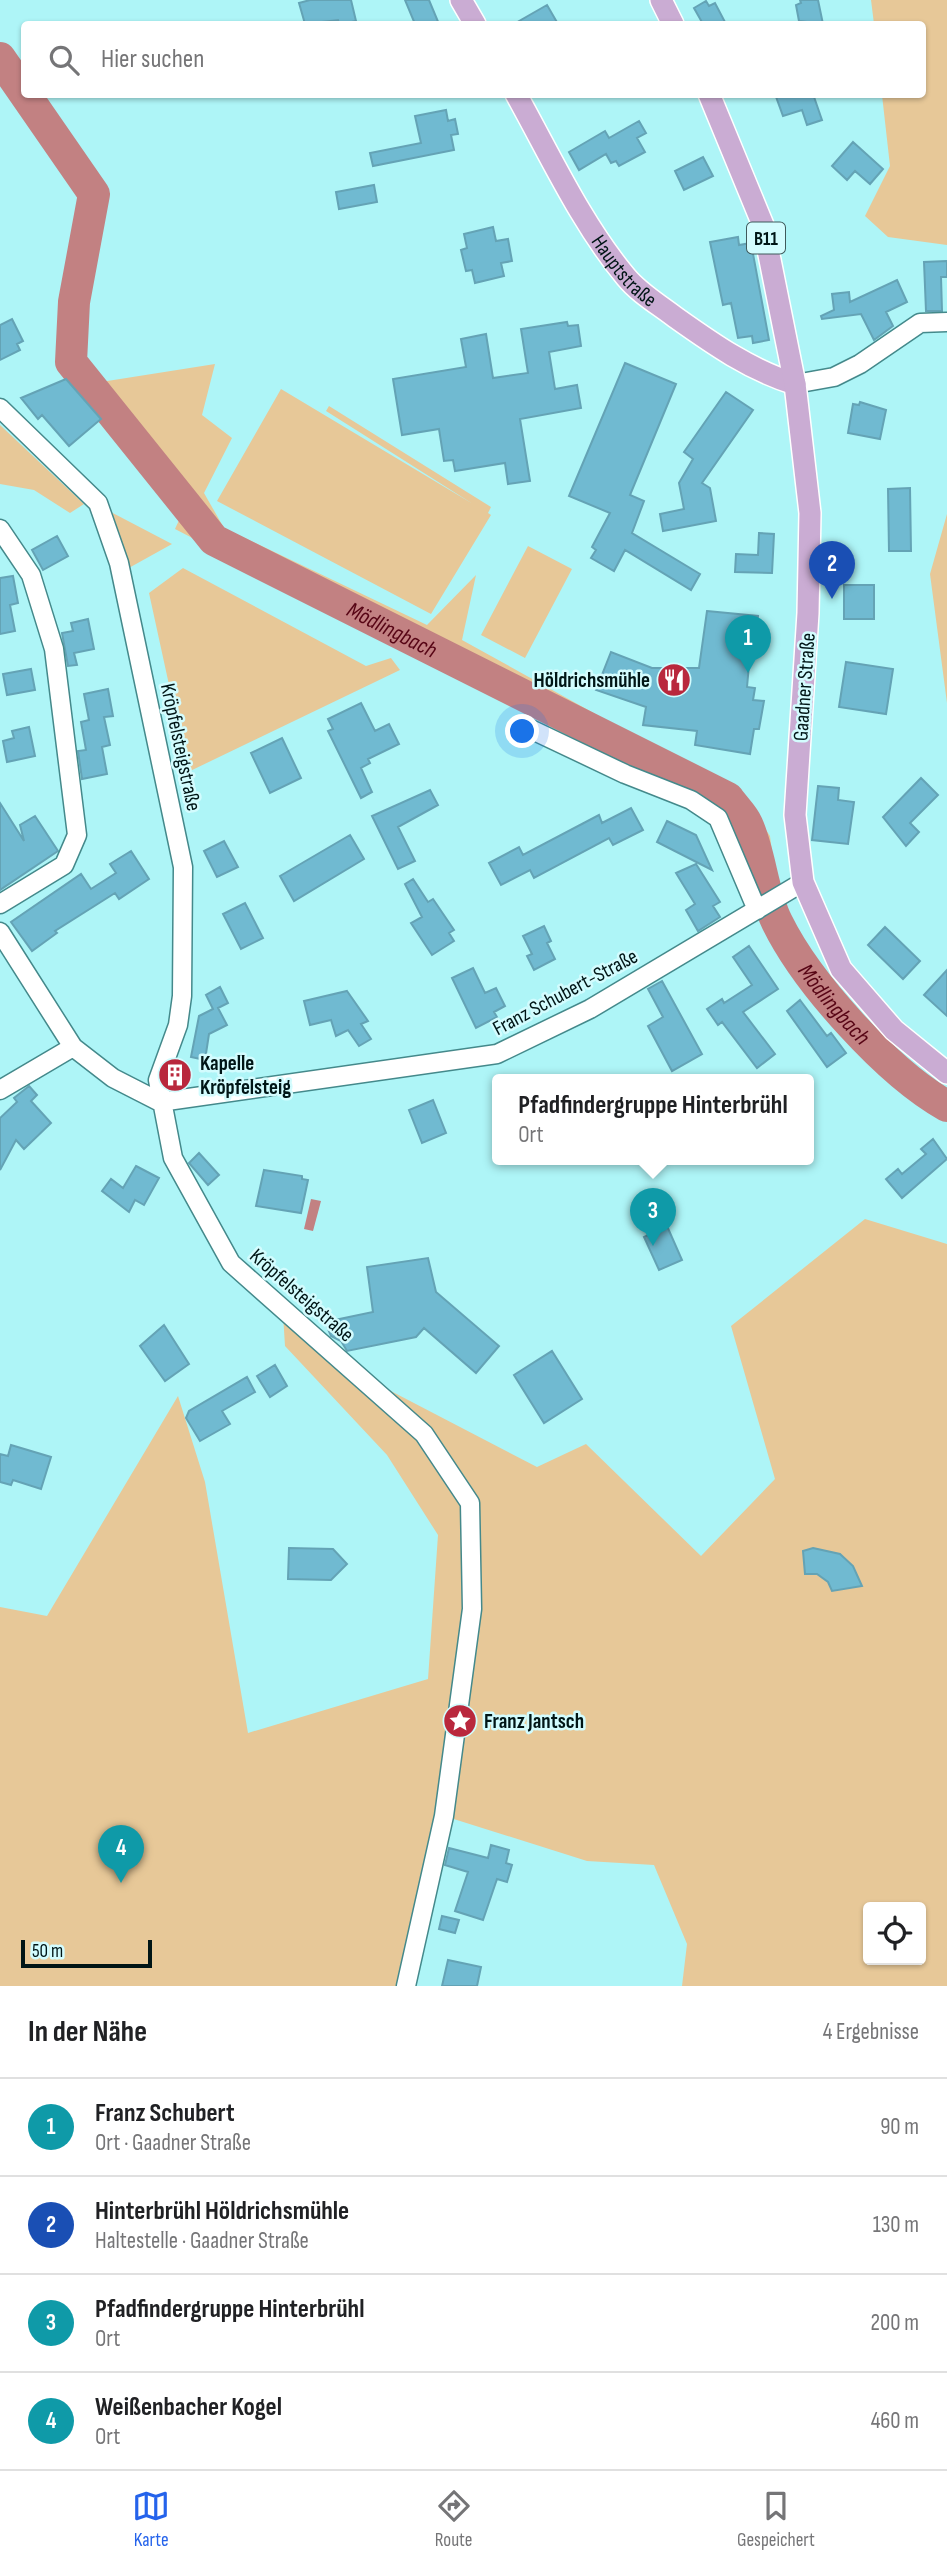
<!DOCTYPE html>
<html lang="de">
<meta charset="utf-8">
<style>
:root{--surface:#fff;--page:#f2f2f2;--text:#202124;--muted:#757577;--line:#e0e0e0;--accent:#2563eb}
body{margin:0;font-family:"Sofia Sans Condensed",sans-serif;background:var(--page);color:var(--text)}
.controls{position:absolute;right:21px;bottom:21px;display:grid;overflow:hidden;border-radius:7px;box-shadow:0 2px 5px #0004}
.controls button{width:63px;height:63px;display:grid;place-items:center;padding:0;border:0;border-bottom:2px solid var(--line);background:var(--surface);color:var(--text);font:35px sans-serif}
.scale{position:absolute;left:21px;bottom:18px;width:131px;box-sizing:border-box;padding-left:7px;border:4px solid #001516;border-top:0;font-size:19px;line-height:24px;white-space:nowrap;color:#001516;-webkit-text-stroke:5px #d3fcfe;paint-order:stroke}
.you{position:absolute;left:523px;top:732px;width:24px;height:24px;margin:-18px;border:5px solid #fff;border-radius:50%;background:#1a73e8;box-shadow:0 0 0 10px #1a73e833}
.badge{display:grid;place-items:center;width:46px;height:46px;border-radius:50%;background:var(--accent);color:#fff;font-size:23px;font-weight:700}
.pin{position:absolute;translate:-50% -58px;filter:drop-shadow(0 2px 4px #0008)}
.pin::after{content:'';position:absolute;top:37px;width:24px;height:21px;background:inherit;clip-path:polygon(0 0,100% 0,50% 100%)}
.popup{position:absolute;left:492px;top:1074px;width:322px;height:91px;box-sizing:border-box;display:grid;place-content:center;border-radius:7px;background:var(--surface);filter:drop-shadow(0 2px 5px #0005);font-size:23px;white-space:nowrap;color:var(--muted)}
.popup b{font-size:26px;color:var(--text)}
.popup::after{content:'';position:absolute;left:50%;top:100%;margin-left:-14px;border:14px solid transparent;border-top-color:var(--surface)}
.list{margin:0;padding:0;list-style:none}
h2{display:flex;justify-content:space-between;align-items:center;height:91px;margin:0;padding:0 28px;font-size:30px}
h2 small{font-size:23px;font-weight:400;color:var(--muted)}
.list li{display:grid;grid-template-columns:46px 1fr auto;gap:21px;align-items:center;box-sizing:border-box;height:98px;padding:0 28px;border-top:2px solid var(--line)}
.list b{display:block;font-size:26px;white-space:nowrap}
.list p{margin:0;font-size:23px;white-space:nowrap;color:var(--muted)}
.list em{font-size:23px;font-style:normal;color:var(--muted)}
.icon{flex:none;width:38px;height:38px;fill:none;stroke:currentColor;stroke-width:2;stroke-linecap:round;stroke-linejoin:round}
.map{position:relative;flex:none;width:947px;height:1986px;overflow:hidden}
.search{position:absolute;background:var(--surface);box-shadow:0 2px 5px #0004;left:21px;right:21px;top:21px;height:77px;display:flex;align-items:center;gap:18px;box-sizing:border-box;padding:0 24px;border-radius:7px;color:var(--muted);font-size:26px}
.sheet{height:483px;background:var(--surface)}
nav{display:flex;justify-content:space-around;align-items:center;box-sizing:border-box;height:98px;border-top:2px solid var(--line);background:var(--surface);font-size:19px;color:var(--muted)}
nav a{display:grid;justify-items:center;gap:4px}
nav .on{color:var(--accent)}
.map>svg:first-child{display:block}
.green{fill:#e7c898;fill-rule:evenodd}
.water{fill:#c28182}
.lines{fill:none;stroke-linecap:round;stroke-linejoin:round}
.river{stroke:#c28182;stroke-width:32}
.building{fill:#70bad1;stroke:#64a3b5;stroke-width:2}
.minor-casing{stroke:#44898b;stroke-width:21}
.major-casing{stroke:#fff;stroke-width:24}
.minor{stroke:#fff;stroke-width:18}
.major{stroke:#caacd3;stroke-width:21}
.labels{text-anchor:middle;stroke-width:5;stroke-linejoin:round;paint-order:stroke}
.shield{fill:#d3fcfe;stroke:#3f5a5c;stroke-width:2}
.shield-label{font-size:19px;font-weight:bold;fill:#001516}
.street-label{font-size:21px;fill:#001516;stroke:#d3fcfe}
.poi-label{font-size:21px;font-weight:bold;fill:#001516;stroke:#d3fcfe;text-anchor:start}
.water-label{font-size:23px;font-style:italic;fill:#570515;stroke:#d3fcfe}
</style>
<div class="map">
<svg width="947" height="1986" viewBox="0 0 947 1986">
<rect width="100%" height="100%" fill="#aef5f7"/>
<path class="green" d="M871,0H947V245L888,237L865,216L890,166L882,95L922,94V24H874Z
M215,364L202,415L232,438L204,493L224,528L427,625L476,575L462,640L682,762L737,787L770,836L776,883L760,893L747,850L717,801L689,795L175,529L190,496L101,382Z
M281,389L473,504L326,411L329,406L491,507L488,513L491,515L431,614L217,501Z
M0,425L84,504L70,513L34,490L0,484Z
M107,510L172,544L127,569Z
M947,514V703L930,574Z
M528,546L572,569L525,658L481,635Z
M183,568L366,666L391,658L400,670L188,772L149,593Z
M865,1219L947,1244V1986H682L687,1944L654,1865L587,1861L441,1815L397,1986H0V1607L47,1616L178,1396L205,1482L248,1733L428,1679L438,1535L387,1455L285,1346L283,1314L337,1363L537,1467L586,1444L701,1556L775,1479L731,1326ZM868,1907H921V1960H868Z"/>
<path class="water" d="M311,1199L321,1201L313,1231L304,1229Z"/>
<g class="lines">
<path class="river" id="s1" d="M0,58L94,194L74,302L71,362L214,540L728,798C734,807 743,815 747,824C761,855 762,892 777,922C807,983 888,1073 947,1106"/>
</g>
<path class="building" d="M310,0H351L356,21L343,24H339L338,20L305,24L299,3Z
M405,0H429L439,24H415Z
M800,0H818L823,24L799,21L796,5L801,3Z
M706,1L709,6L715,3L726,24H703L694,8Z
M547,5L558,24H514Z
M775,94H813L822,120L807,125L802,110L783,116Z
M446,110L448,121L455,119L458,134L451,135L454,150L373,166L370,153L421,143L415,116Z
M639,121L646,133L637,138L645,152L619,166L616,161L611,163L606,154L579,170L569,152L605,131L609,138Z
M853,142L883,169L870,184L855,171L847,180L832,166Z
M703,157L713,176L684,190L675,171Z
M374,185L377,202L339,209L336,192Z
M493,227L496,241L508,239L512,261L501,263L504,276L475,283L472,270L466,271L461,250L467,248L464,234Z
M738,237L739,245L751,243L769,340L753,343L752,336L738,338L731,303L723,305L710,242Z
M947,261V277H941L942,311H926L924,262Z
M897,280L907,302L886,312L893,326L874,340L861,314L822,319L821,316L834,310L832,294L849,292L850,302Z
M12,319L23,341L17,344L20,350L0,360V325Z
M567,322L568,326L578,325L581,346L549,352L555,389L577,385L581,408L520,419L530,481L508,484L505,463L455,471L453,460L444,461L439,429L402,435L393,379L466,367L461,339L486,334L493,378L528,373L521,329Z
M625,363L676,384L630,495L644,501L632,533L700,574L691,590L625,550L614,571L591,558L596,550L592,547L610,513L569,496Z
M66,379L101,419L69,446L42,415L38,419L21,398Z
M726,392L753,410L702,483L710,488L716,521L663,531L660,514L684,509L679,483L693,459L684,452Z
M860,402L886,410L880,439L848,433L853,404L859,405Z
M910,488L911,551H889L888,489Z
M759,533L774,534L772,573L735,572L736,554L758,555Z
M57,536L68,556L43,570L32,550Z
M13,576L18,603L10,605L15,631L0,634V578Z
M844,585H874V619H844Z
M707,611L758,616L756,632H752L747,687L755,688L753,700L764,701L759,729H754L750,754L695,745L697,731L643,725L646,707L596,690L611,652L652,668H699Z
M88,619L94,649L74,653L77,665L68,666L62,633L73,631L71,623Z
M846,662L893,669L886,714L839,707Z
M31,669L35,690L7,695L3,674Z
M108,689L113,716L104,717L110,745L102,747L107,774L82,779L78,751L86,750L81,722L89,720L84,694Z
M361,703L375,731L389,724L399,744L368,759L370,763L361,768L372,792L361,798L328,731L333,729L328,719Z
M29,727L35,756L7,762L3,741L14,738L12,731Z
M282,738L301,778L270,793L251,753Z
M921,778L938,795L910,823L919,832L906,846L883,817Z
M818,786L839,788L838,800L854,802L848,844L812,840Z
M430,790L438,805L398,827L415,861L398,869L372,816Z
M0,803L24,841L20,825L35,816L58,851L0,890Z
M631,808L643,830L613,845L609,838L534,878L530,870L501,885L489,863L519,847L523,855L599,815L602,823Z
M667,821L696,835L712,870L657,842Z
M350,835L364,859L294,901L280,876Z
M224,841L238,867L217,877L204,851Z
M131,851L149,879L119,899L115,893L55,931L57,933L32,951L11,922L81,874L91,889L116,873L110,864Z
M696,864L720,902L713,906L720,917L698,931L686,910L695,904L676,873Z
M413,879L428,902L433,899L454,930L449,933L454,941L432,955L411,923L422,917L405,884Z
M245,903L263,938L241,949L223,914Z
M544,926L551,941L547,943L555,959L534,970L527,956L532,954L523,936Z
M885,927L920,961L903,979L868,945Z
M749,946L778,989L743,1012L775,1054L757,1068L722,1022L718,1025L707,1009L722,999L724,1003L752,985L733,957Z
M473,968L485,993L496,988L505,1006L494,1012L497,1017L476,1028L452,978Z
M947,970V1016L924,995Z
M662,981L702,1054L672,1071L648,1026L663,1017L648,989Z
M220,987L228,1003L218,1008L227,1025L209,1034L205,1060L191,1057L199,1016L213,1009L206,995Z
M347,991L368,1021L361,1024L371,1039L359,1046L348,1030L336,1036L331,1020L310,1025L304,1001Z
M800,1000L827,1036L831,1033L846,1053L827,1067L787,1011Z
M29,1086L37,1095L31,1101L51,1123L24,1149L16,1140L0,1170V1118L17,1102L14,1098Z
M433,1100L446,1133L422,1143L409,1110Z
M933,1139L947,1159L902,1198L886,1179L898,1169L902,1174L926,1154L921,1149Z
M199,1153L219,1175L208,1185L189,1163Z
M136,1166L159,1178L144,1205L135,1200L129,1212L102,1191L111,1179L123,1188Z
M264,1170L302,1176V1179L308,1180L301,1213L256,1206Z
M667,1226L682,1260L659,1270L644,1237Z
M428,1258L436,1292L499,1346L476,1373L424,1328L416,1337L347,1351L341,1341L331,1336L325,1322L373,1312L367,1267Z
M164,1325L189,1364L165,1381L140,1346Z
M552,1351L582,1399L544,1423L514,1375Z
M275,1365L287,1386L270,1397L257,1376Z
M247,1377L255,1392L222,1411L230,1424L200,1441L186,1418L189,1411Z
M11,1445L51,1457L41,1489L13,1480L11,1485L0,1482V1454L8,1456Z
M289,1548L333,1549L347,1564L331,1580L288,1579Z
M813,1548L840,1554L853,1566L862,1586L832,1591L828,1582L817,1574H805L803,1551Z
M491,1845L509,1850L506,1863L512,1865L507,1882L497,1879L483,1920L455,1911L468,1872L445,1865L449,1848L488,1858Z
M442,1916L459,1920L455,1933L439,1929Z
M448,1960L481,1967L477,1986H442Z"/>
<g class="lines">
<g class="minor-casing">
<path id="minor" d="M795,384L834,377L860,364L920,323L947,322
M0,408L98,503L119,563L183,867L182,996L178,1025L158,1080L173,1158L231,1263L424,1434L470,1503L472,1609L444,1816L406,1986
M0,529L31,575L54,649L77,835L64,865L0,904
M524,726L625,774L691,800L718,818L757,910
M0,932L73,1047L113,1078L160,1102
M0,1090L73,1047
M160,1102L497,1054L590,1009L803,882"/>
</g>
<g class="major-casing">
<g id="major">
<path d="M461,0L475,24"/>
<path d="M661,0L673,24"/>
<path id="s2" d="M516,94C550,155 581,223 626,277C639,293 658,304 675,317C713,344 750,370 795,384"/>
<path d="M709,94L763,225L795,384L810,513L808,613L795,815L803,882L841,969L894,1030L947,1073"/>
</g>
</g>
<use href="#minor" class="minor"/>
<use href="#major" class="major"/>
</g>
<defs>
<g id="restaurant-disc" transform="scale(1.75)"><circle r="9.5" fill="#b9283d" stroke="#d3fcfe"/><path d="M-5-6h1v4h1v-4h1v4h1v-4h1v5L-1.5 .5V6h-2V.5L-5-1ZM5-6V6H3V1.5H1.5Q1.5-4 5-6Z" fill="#fff"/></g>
<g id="building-disc" transform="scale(1.75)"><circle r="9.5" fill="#b9283d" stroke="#d3fcfe"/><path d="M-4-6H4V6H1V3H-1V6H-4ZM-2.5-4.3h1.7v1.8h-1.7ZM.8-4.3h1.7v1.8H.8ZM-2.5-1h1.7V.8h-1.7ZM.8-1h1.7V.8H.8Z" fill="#fff"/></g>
<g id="sight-disc" transform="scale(1.75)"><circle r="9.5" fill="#b9283d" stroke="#d3fcfe"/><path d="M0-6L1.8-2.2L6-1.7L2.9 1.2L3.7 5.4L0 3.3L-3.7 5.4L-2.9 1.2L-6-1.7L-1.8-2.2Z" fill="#fff"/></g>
</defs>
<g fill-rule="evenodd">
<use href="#restaurant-disc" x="674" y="680"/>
<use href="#building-disc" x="175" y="1075"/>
<use href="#sight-disc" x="460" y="1721"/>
</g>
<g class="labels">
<rect class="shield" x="747" y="222.5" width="38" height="31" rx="5"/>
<g class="shield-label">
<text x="766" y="245">B11</text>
</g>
<g class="street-label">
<text dy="7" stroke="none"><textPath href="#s2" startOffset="208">Hauptstraße</textPath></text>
<text transform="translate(804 687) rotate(-86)" y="7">Gaadner Straße</text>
<text transform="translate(181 747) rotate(78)" y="7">Kröpfelsteigstraße</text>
<text transform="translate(565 992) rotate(-28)" y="7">Franz Schubert-Straße</text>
<text transform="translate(302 1295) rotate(41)" y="7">Kröpfelsteigstraße</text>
</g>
<g class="poi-label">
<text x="650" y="687" text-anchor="end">Höldrichsmühle</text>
<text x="200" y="1070">Kapelle<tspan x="200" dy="24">Kröpfelsteig</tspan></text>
<text x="484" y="1728">Franz Jantsch</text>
</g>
<g class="water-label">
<text dy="8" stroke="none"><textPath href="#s1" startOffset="763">Mödlingbach</textPath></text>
<text dy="8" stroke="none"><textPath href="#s1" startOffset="1374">Mödlingbach</textPath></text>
</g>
</g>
</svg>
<div class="controls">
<button><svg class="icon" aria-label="locate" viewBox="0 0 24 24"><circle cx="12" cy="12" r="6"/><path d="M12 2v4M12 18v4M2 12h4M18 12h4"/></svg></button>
</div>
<div class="scale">50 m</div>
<div class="you"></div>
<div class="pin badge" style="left:748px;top:673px;background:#0f9aa8">1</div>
<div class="pin badge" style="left:832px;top:599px;background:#1a4fb4">2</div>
<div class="pin badge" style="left:653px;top:1246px;background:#0f9aa8">3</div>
<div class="popup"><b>Pfadfindergruppe Hinterbrühl</b>Ort</div>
<div class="pin badge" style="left:121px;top:1883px;background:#0f9aa8">4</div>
<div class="search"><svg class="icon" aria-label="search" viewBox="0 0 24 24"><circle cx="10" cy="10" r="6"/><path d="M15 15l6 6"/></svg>Hier suchen</div>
</div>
<section class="sheet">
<h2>In der Nähe<small>4 Ergebnisse</small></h2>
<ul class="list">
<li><span class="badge" style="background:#0f9aa8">1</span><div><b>Franz Schubert</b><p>Ort · Gaadner Straße</p></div><em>90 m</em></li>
<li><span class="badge" style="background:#1a4fb4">2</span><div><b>Hinterbrühl Höldrichsmühle</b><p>Haltestelle · Gaadner Straße</p></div><em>130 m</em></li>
<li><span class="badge" style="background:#0f9aa8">3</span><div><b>Pfadfindergruppe Hinterbrühl</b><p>Ort</p></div><em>200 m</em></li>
<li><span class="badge" style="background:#0f9aa8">4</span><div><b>Weißenbacher Kogel</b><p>Ort</p></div><em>460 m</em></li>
</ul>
</section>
<nav>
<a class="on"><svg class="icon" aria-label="map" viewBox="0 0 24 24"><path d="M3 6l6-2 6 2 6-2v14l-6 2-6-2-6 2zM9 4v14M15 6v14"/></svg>Karte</a>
<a><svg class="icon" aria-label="directions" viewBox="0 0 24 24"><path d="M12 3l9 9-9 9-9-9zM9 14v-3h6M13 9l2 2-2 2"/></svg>Route</a>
<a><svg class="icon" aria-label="saved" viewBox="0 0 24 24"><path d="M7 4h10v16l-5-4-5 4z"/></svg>Gespeichert</a>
</nav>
